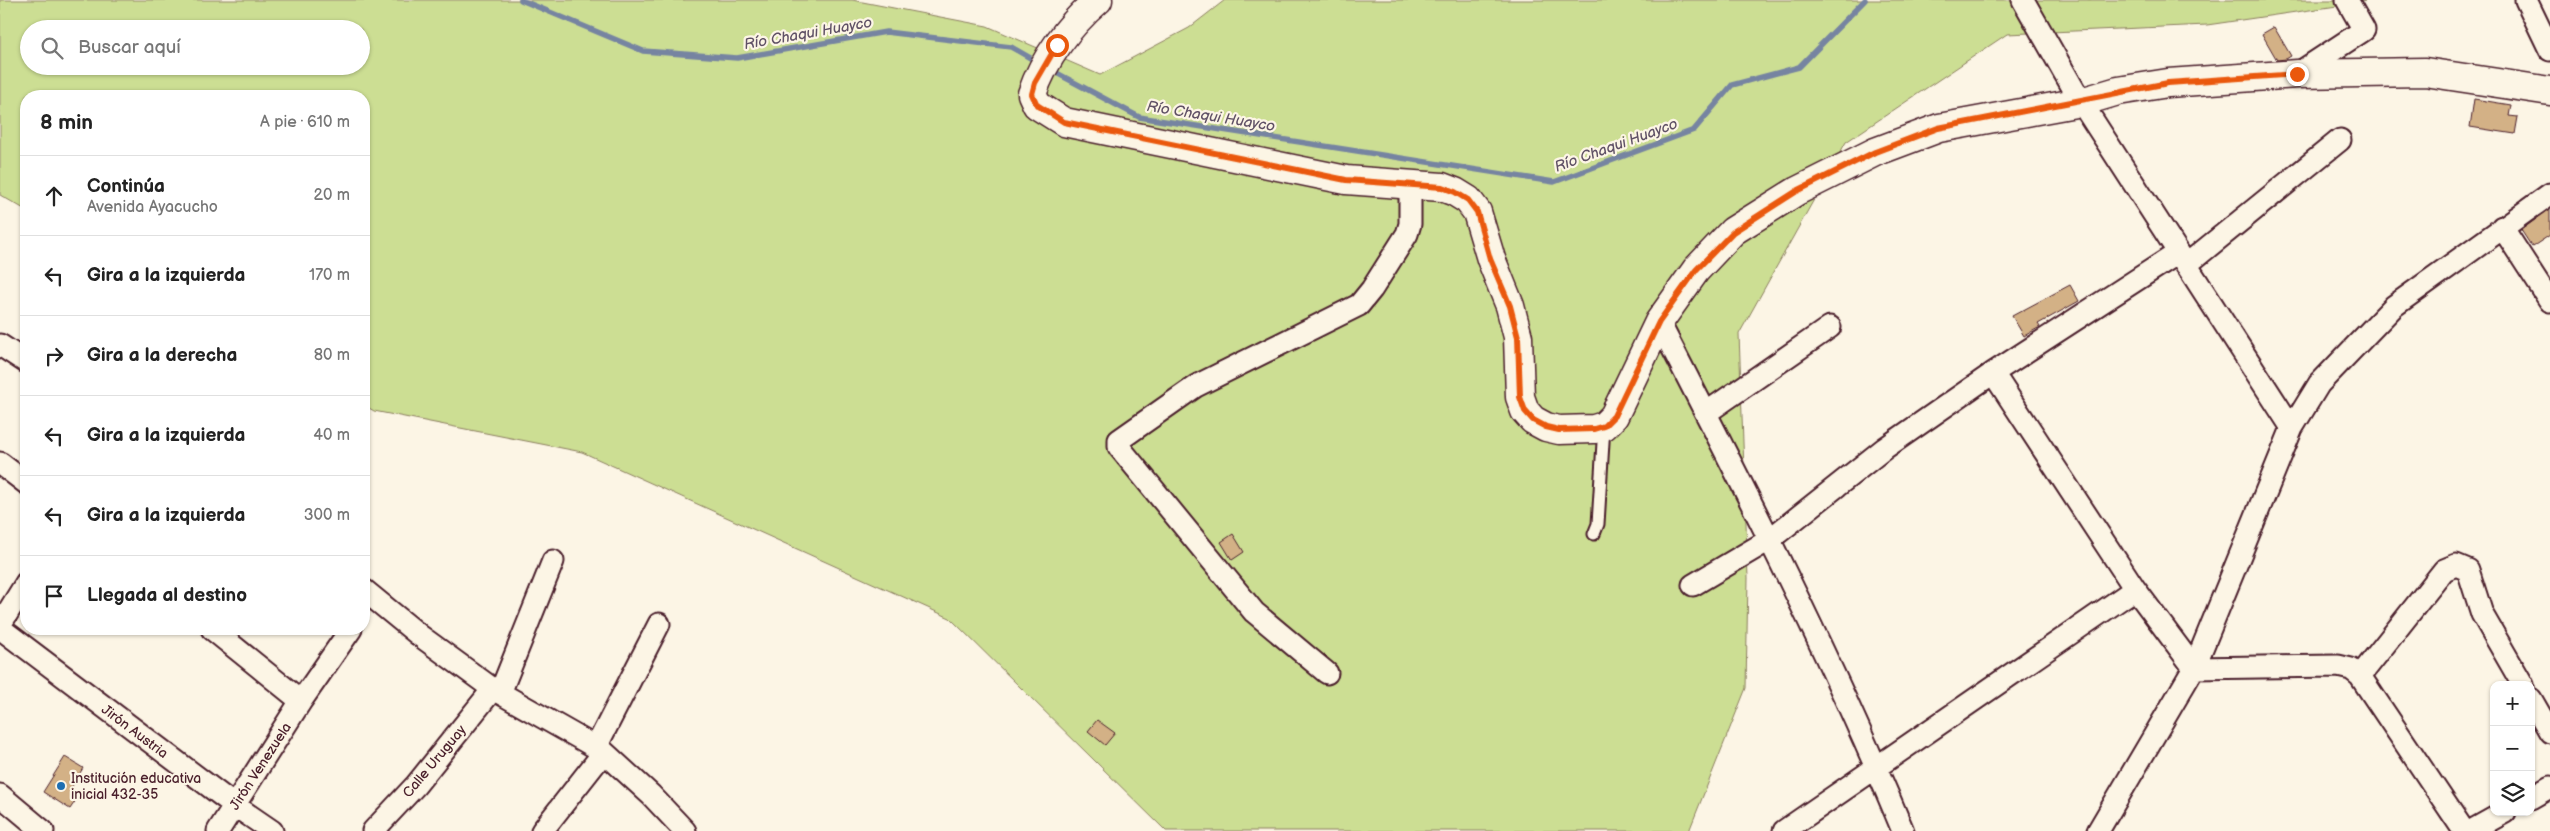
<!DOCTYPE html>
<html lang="es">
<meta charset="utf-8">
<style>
:root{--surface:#fff;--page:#f6f6f6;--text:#222;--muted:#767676;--line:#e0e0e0}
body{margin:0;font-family:"Balsamiq Sans",sans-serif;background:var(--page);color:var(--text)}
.controls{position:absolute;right:15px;bottom:15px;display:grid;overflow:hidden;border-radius:10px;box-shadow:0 1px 4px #0004}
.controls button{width:45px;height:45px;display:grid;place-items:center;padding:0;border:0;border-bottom:1px solid var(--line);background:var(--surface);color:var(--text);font:25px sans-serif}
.stop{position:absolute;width:15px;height:15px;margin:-11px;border:4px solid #ea580c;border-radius:50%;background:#fff}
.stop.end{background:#ea580c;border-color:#fff;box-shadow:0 1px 5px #0008}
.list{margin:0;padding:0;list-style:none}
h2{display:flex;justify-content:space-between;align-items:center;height:65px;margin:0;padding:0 20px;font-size:21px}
h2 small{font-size:16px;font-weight:400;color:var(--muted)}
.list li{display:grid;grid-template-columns:32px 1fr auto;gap:15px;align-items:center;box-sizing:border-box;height:80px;padding:0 20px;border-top:1px solid var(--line)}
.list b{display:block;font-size:19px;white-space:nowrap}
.list p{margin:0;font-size:16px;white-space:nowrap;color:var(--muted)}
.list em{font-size:16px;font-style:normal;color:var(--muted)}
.icon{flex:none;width:28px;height:28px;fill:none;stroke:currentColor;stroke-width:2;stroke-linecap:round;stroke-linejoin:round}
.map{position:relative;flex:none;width:2550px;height:831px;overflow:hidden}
.search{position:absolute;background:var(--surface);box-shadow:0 1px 4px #0004;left:20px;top:20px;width:350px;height:55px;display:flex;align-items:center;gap:12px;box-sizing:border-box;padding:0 18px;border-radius:28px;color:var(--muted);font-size:19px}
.panel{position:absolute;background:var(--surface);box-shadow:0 1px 4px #0004;left:20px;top:90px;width:350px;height:545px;border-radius:20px}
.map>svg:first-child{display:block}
.green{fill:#ccde93;stroke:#8b7e5f;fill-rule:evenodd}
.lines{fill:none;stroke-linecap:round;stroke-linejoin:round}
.stream{stroke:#7684a1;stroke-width:5.5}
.building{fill:#d3b186;stroke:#4a1f2b}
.lane-casing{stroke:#4a1f2b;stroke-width:15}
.street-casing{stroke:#4a1f2b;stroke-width:25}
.secondary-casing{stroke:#4a1f2b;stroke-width:31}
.lane{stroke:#fcf5e5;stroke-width:11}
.street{stroke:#fcf5e5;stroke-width:21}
.secondary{stroke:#fcf5e5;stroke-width:28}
.route{stroke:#ea580c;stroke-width:6}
.poi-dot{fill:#1f6fb2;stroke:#fcf5e5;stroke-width:2}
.labels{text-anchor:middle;stroke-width:4.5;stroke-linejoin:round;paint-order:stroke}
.street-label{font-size:14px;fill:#4a1f2b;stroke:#fcf5e5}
.poi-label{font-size:14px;fill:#4a1f2b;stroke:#fcf5e5;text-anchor:start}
.water-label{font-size:15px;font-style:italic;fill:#605166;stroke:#fcf5e5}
</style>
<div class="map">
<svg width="2550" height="831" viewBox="0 0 2550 831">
<rect width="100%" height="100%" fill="#fcf5e5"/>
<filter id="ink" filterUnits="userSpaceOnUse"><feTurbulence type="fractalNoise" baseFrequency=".02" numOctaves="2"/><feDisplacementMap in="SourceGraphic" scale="10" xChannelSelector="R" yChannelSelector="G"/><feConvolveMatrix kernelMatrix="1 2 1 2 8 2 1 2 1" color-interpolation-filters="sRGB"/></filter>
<g filter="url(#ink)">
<path class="green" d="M0,0H852L987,26L1100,75L1189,28L1225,0H2365L2344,5L2207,25L2007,34L1846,142L1739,334L1748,578L1746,688L1689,831H1166L950,618L582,452L374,411L364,405V96H26V210L0,195ZM29,29H361V66H29Z"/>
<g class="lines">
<path class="stream" d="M521,0L643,51L737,58L886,32L1011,47L1039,63
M1051,70L1139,117L1554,182L1694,130L1732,85L1799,67L1865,0"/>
</g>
<path class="building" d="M2274,27L2291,56L2286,59L2277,60L2262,34Z
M2474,99L2511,105L2509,116L2518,117L2515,134L2470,127Z
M2550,209V235L2532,247L2521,230Z
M2070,285L2079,301L2038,324L2040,327L2024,336L2012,316Z
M1233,534L1244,552L1232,560L1221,542Z
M1097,720L1115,733L1105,745L1088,731Z
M65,757L83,768L71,788L80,794L70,809L43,792Z"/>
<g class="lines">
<g class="lane-casing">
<path id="lane" d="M1594,534L1598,524L1604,426"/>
</g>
<g class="street-casing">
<path id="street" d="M2023,0L2081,102L2292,428
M2526,0L2550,50
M2297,74L2364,30L2347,0
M2502,227L2550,301
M2186,265L2340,140
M1659,322C1745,489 1831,657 1903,831
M0,345L26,362
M1993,373L2135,589L2194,668L2338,666L2351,669L2360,676L2464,831
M1706,413L1830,327
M0,463L26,483
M1693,585L1769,540L1885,448L1993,373L2178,253
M364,590L419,635L493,689L604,752L651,795L685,831
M0,625L26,583
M0,628L234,805L272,831
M212,629L301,701
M1327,673L1254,612L1119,447V440L1196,386L1359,305L1372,289L1407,234L1410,224V185
M2360,676L2444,570L2456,565L2468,570L2482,614L2523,685
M500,693L553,561
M2531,699L2550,732
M596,747L659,624
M0,795L43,831
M2531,798L2550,787
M218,831L301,701L351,629
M373,831L416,785L493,689
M542,831L604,752
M1784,831L2135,589
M2098,831L2194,668L2292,428L2319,384L2394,306L2550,194
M2471,831L2505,812"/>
</g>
<g class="secondary-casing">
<path id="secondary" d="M1098,0C1070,24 1044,58 1032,94L1037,105L1064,122L1346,180L1442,187L1455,192L1468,200L1477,212L1491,259L1510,306L1518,337L1520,397L1525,411L1533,420L1546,427L1559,430L1594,429L1604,426L1614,416L1659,322L1696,270L1733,231L1797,191L1875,152L1939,128L2081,102L2118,91L2168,83L2297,74L2425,72L2550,91"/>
</g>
<use href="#lane" class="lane"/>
<use href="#street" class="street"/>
<use href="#secondary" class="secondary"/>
</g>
</g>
<g class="lines" filter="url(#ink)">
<path class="route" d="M1057,45L1035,83L1032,94L1037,105L1064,122L1346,180L1442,187L1455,192L1468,200L1477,212L1490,259L1510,306L1518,337L1520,397L1525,411L1533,420L1546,427L1559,430L1594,429L1604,426L1614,416L1659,322L1696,270L1733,232L1797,191L1875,152L1938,128L2168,83L2297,74"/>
</g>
<circle class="poi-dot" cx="61" cy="786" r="5"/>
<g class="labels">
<g class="street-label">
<text transform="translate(135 731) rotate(37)" y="5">Jirón Austria</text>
<text transform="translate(434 761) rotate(-50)" y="5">Calle Uruguay</text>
<text transform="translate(260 766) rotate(-57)" y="5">Jirón Venezuela</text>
</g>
<g class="poi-label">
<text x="71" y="783">Institución educativa<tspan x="71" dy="16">inicial 432-35</tspan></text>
</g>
<g class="water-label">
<text transform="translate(808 33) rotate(-10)" y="5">Río Chaqui Huayco</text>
<text transform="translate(1211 116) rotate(9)" y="5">Río Chaqui Huayco</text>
<text transform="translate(1616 145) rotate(-20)" y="5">Río Chaqui Huayco</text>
</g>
</g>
</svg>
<div class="controls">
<button>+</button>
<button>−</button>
<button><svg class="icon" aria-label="layers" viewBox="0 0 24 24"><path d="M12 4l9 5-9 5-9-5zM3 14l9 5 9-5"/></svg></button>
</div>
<div class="stop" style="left:1057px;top:45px"></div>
<div class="stop end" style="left:2297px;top:74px"></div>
<div class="search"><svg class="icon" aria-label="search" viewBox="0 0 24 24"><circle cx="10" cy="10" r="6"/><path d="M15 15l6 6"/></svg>Buscar aquí</div>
<section class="panel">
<h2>8 min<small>A pie · 610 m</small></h2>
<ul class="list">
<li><svg class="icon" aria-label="ahead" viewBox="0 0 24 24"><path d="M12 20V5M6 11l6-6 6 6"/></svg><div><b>Continúa</b><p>Avenida Ayacucho</p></div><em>20 m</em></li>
<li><svg class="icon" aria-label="left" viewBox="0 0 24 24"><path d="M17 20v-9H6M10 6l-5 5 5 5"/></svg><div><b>Gira a la izquierda</b></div><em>170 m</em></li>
<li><svg class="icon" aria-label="right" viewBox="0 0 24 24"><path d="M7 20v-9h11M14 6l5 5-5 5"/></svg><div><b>Gira a la derecha</b></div><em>80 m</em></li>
<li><svg class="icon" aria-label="left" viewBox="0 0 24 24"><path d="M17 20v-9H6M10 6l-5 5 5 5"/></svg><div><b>Gira a la izquierda</b></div><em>40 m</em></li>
<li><svg class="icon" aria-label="left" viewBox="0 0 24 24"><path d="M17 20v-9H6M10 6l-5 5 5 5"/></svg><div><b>Gira a la izquierda</b></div><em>300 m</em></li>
<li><svg class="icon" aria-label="arrive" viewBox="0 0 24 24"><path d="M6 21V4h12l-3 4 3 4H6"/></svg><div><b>Llegada al destino</b></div></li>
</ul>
</section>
</div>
